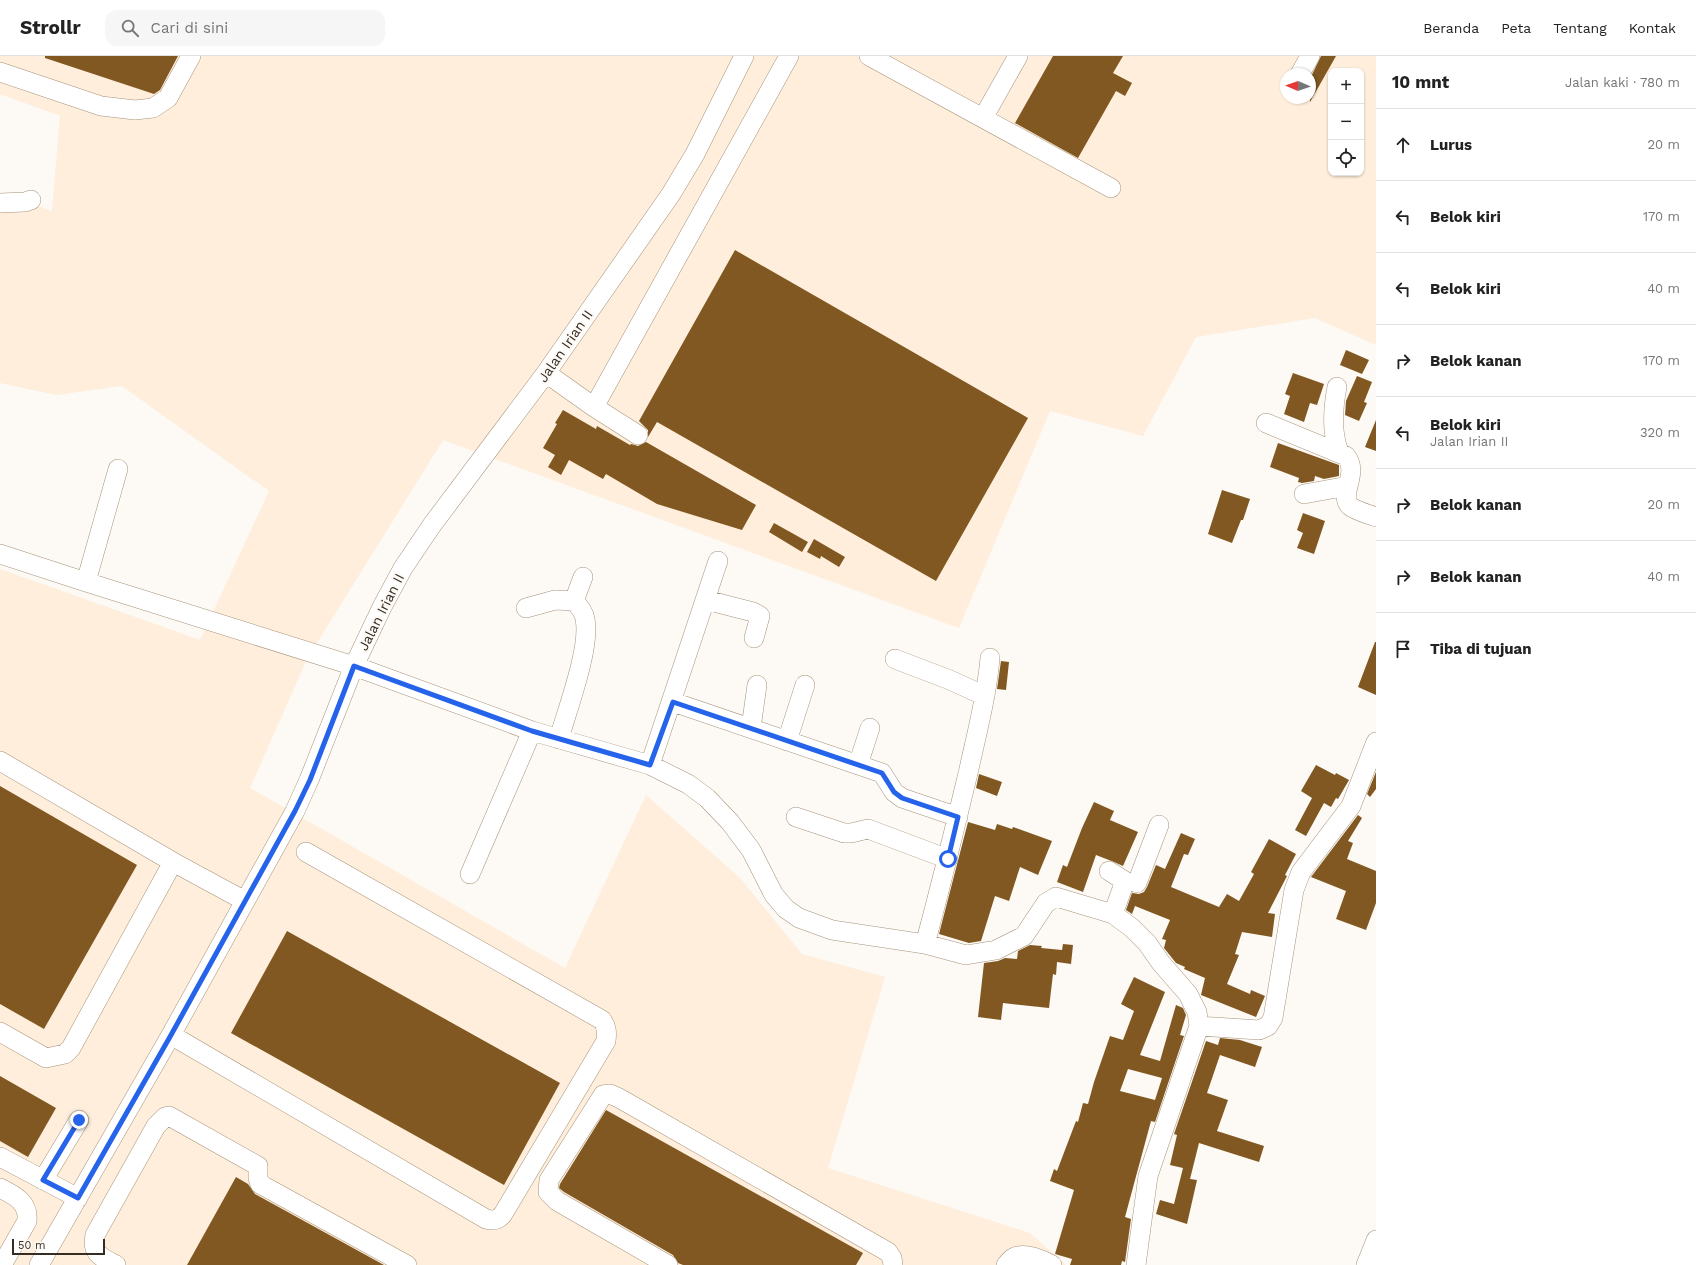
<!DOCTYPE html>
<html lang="id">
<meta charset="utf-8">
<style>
:root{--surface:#fff;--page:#f6f6f6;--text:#222;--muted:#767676;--line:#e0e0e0}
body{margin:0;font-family:"Work Sans",sans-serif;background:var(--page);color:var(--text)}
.controls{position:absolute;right:12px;top:12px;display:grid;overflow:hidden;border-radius:8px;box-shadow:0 1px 3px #0004}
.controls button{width:36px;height:36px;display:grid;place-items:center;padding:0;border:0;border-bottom:1px solid var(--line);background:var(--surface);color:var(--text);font:20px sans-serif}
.compass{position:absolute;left:1280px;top:12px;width:36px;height:36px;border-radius:50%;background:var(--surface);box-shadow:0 1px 3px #0004;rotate:272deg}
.scale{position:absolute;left:12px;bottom:10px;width:93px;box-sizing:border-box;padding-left:4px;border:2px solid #352d24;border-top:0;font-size:11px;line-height:14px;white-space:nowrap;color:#352d24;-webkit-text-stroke:3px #fdf9f4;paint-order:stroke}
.stop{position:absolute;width:12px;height:12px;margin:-9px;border:3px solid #2563eb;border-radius:50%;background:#fff}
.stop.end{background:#2563eb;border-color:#fff;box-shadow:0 1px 4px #0008}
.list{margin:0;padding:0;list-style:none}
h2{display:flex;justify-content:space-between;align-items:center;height:52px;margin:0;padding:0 16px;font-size:17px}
h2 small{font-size:13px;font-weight:400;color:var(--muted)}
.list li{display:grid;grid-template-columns:26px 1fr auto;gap:12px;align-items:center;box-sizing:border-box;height:72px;padding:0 16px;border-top:1px solid var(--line)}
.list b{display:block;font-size:15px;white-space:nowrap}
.list p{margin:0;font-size:13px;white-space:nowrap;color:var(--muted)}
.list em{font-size:13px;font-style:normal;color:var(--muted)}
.icon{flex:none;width:22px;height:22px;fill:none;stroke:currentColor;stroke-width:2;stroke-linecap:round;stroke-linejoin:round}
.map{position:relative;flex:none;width:1376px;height:1209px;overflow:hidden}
header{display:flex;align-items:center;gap:24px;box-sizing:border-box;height:56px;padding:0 20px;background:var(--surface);border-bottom:1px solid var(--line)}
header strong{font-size:19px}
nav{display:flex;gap:22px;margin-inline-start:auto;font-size:14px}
.search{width:280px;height:36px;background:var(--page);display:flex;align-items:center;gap:10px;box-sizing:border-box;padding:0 14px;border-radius:12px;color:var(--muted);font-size:15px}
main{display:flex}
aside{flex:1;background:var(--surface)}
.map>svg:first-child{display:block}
.built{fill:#feeedb;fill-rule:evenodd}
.building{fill:#815821;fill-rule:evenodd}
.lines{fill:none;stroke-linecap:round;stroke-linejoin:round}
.minor-casing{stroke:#a7937b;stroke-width:20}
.minor{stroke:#fff;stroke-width:19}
.route{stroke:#2563eb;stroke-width:5}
.labels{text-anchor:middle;stroke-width:4;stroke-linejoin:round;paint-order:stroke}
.street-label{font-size:14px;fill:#352d24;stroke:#fdf9f4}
</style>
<header>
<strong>Strollr</strong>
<div class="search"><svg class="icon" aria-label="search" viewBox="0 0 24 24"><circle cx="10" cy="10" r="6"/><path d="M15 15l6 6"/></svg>Cari di sini</div>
<nav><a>Beranda</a><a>Peta</a><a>Tentang</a><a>Kontak</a></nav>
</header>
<main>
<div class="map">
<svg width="1376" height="1209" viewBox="0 0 1376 1209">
<rect width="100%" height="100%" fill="#fdf9f4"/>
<path class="built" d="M0,0H1376V289L1315,262L1196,281L1143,380L1050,355L959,572L443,384L307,603L250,732L565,912L646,739L740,822L802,898L885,921L828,1112L1030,1177L1066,1209H0V513L200,584L269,435L122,330L56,339L0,327V136L52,155L60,60L0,38ZM1331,15H1361V117H1331ZM1286,18H1310V42H1286Z"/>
<path class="building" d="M45,0H178L160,34L154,38L45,2Z
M1053,0H1123L1113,17L1132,27L1125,40L1116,35L1078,102L1015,67Z
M1321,0H1336L1310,46V23Z
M735,194L1028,362L936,525L657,366L648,381V374L639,365Z
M1346,294L1369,304L1362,318L1340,309Z
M1293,317L1324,328L1317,349L1310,347L1304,366L1284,358L1290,340L1285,338Z
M1357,320L1372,326L1364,346L1367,347L1359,365L1345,359L1346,345Z
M563,354L596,373L597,370L630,389L631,388L638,390L646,386L756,449L742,474L657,448L606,418L603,423L569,404L561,419L548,411L555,399L543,392L557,368L555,367Z
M1376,364V395L1365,391Z
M1278,387L1339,409V420L1324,423L1315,420L1314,425L1302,427L1298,426L1299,422L1270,411Z
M1222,434L1250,443L1243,464H1241L1232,487L1208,478Z
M1303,457L1325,465L1314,498L1297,492L1303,477L1297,474Z
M774,467L808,486L802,496L769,476Z
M814,483L845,501L839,511L821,500L820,503L807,496Z
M1375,586H1376V639L1358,631Z
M1001,605L1009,606L1006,634L997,633Z
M1316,709L1335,719L1336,717L1349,724L1338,743L1336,742L1331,751L1324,747L1306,780L1295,774L1312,742L1301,735Z
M1376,716V733L1370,741L1367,738Z
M979,718L1002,726L997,740L976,732Z
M0,730L137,809L44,973L0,948Z
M1094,746L1114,755L1110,764L1138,776L1123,810L1114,806L1096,799L1083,836L1057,826L1063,809L1067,811L1082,772Z
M1358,759L1362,762L1348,785L1353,787L1347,803L1376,815V847L1366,874L1336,863L1346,835L1311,821Z
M968,766L995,774L997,768L1012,773L1013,771L1052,785L1038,819L1020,811L1009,845L995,840L981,885L969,887L939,878Z
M1181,777L1195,783L1188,799L1184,798L1171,831L1219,851L1227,838L1239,845L1254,818L1251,816L1269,783L1296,798L1285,819L1287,820L1268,857L1275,858L1272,881L1242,876L1235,898L1239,899L1227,928L1250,938L1251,934L1265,940L1256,961L1201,939L1205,922L1184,913L1185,911L1176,907L1164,892L1166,884L1162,883L1170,864L1135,850L1132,858L1126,854L1132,837L1139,838L1144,836L1147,831L1156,809L1165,813Z
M287,875L560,1027L504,1129L231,977Z
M1063,888L1073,889L1071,908L1057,906L1056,919L1053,918L1049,952L1003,947L1001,964L978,961L984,907L998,905L1005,902L1017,903L1018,895L1030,889L1042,890L1041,892L1062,894Z
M1134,921L1165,936L1140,999L1160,1005L1176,949L1183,952L1186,959L1180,979L1184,980L1155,1066L1151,1065L1125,1161L1131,1163L1125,1206L1122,1205L1121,1209H1070L1072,1203L1055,1198L1074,1134L1050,1125L1054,1113L1057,1115L1076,1065L1078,1066L1083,1047L1088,1048L1094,1026L1110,980L1123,984L1134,955L1121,948ZM1128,1013L1162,1022L1155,1044L1120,1035Z
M1220,982L1240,984L1262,991L1255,1011L1220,999L1207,1037L1228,1044L1217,1075L1264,1090L1259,1106L1199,1087L1190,1123L1197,1124L1187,1168L1156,1158L1160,1144L1174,1148L1183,1112L1170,1109L1177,1079L1174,1078L1206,985L1218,989Z
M0,1020L56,1052L28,1101L0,1085Z
M606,1054L863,1197L856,1209H683L678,1207L673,1199L564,1136L559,1132L560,1128Z
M236,1121L248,1128L255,1138L384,1209H187Z"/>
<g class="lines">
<g class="minor-casing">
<path id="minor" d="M869,0L1111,132
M0,16L101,50L135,54L153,52L168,42L191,0
M1300,18L1310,0
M983,62L1018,0
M0,147L25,146L31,144
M546,317L594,351L638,379
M1337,331C1333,352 1331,376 1339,396
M594,351L789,0
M1266,367L1346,400C1360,417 1338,439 1350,450C1356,455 1368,458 1376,461
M1304,438L1348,430
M0,498L86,526L354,610L532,675L650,709L688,728L707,742L730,766L751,794L774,839L786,853L799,862L832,874L925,888L966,899L996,894L1024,880L1046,847L1056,841L1113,858L1132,872L1147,887L1161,907L1188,938L1197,956L1199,970L1148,1120L1136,1209
M86,526L118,413
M706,544L753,556L760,560L754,582
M526,552L555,544L574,545
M895,603L950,624L985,640
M673,646L882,717L894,736L902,742L958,761
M751,672L757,629
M559,683C567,654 591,591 585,563C584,556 579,550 574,545L583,521
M787,685L805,629
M0,705L173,806L245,845
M650,709L718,505
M858,709L870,672
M796,761L844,777H851L868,773L948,803
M1109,815L1125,825L1113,858
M470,818L532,675
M1137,827L1159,769
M925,888C941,830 955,771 969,713C977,676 987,639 990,602
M1199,970L1259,974L1268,970L1273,962L1294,834L1301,816L1351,750L1376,686
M0,976L46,1002L65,998L71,992L173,806
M171,979L486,1163C494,1165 498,1164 503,1158L606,985C607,977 607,971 602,964L306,796
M0,1101L78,1142
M43,1124L79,1064
M0,1132C14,1139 29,1146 27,1165L2,1209
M39,1209L171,979L295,755L309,724L354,610L382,551L403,512L432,469L546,317L671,138L695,98L744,0
M116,1209C101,1201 91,1198 95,1179L156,1070L165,1061L169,1060L258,1110V1122L260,1128L407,1209
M668,1209L557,1145L548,1136L549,1124L603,1039L610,1038L619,1042L888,1196L892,1202L893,1209
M1006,1209C1008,1207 1011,1203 1013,1202C1024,1195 1042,1204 1052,1209
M1366,1209L1376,1184"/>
</g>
<use href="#minor" class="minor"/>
</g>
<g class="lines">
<path class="route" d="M79,1064L43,1124L78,1142L171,979L295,755L310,724L354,610L532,675L650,709L673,646L882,717L894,736L902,742L958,761L948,803"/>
</g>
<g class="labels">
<g class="street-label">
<text transform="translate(565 290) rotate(-55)" y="5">Jalan Irian II</text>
<text transform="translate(381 556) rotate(-63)" y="5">Jalan Irian II</text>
</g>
</g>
</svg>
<div class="controls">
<button>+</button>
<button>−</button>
<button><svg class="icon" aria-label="locate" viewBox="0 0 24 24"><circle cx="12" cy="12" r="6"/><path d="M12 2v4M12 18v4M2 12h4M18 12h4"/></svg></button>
</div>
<svg class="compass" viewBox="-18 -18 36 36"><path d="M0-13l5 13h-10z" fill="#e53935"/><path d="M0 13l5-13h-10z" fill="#767676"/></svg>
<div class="scale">50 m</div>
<div class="stop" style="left:948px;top:803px"></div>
<div class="stop end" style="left:79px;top:1064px"></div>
</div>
<aside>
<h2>10 mnt<small>Jalan kaki · 780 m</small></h2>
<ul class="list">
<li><svg class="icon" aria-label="ahead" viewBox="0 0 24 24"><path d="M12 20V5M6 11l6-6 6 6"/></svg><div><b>Lurus</b></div><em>20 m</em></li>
<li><svg class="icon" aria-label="left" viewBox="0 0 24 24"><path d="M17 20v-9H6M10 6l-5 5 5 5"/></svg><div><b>Belok kiri</b></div><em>170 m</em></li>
<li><svg class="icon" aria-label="left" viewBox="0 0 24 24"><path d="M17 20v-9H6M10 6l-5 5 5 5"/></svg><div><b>Belok kiri</b></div><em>40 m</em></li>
<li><svg class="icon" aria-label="right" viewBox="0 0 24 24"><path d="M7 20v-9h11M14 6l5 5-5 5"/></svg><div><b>Belok kanan</b></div><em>170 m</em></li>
<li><svg class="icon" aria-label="left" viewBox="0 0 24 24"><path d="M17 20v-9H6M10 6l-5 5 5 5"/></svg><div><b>Belok kiri</b><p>Jalan Irian II</p></div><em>320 m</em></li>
<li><svg class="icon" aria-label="right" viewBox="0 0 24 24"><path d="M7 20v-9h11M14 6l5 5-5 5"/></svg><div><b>Belok kanan</b></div><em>20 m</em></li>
<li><svg class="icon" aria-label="right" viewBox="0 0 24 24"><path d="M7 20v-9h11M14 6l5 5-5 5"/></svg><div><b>Belok kanan</b></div><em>40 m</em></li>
<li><svg class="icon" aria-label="arrive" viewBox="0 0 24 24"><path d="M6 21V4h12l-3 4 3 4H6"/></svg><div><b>Tiba di tujuan</b></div></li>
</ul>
</aside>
</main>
